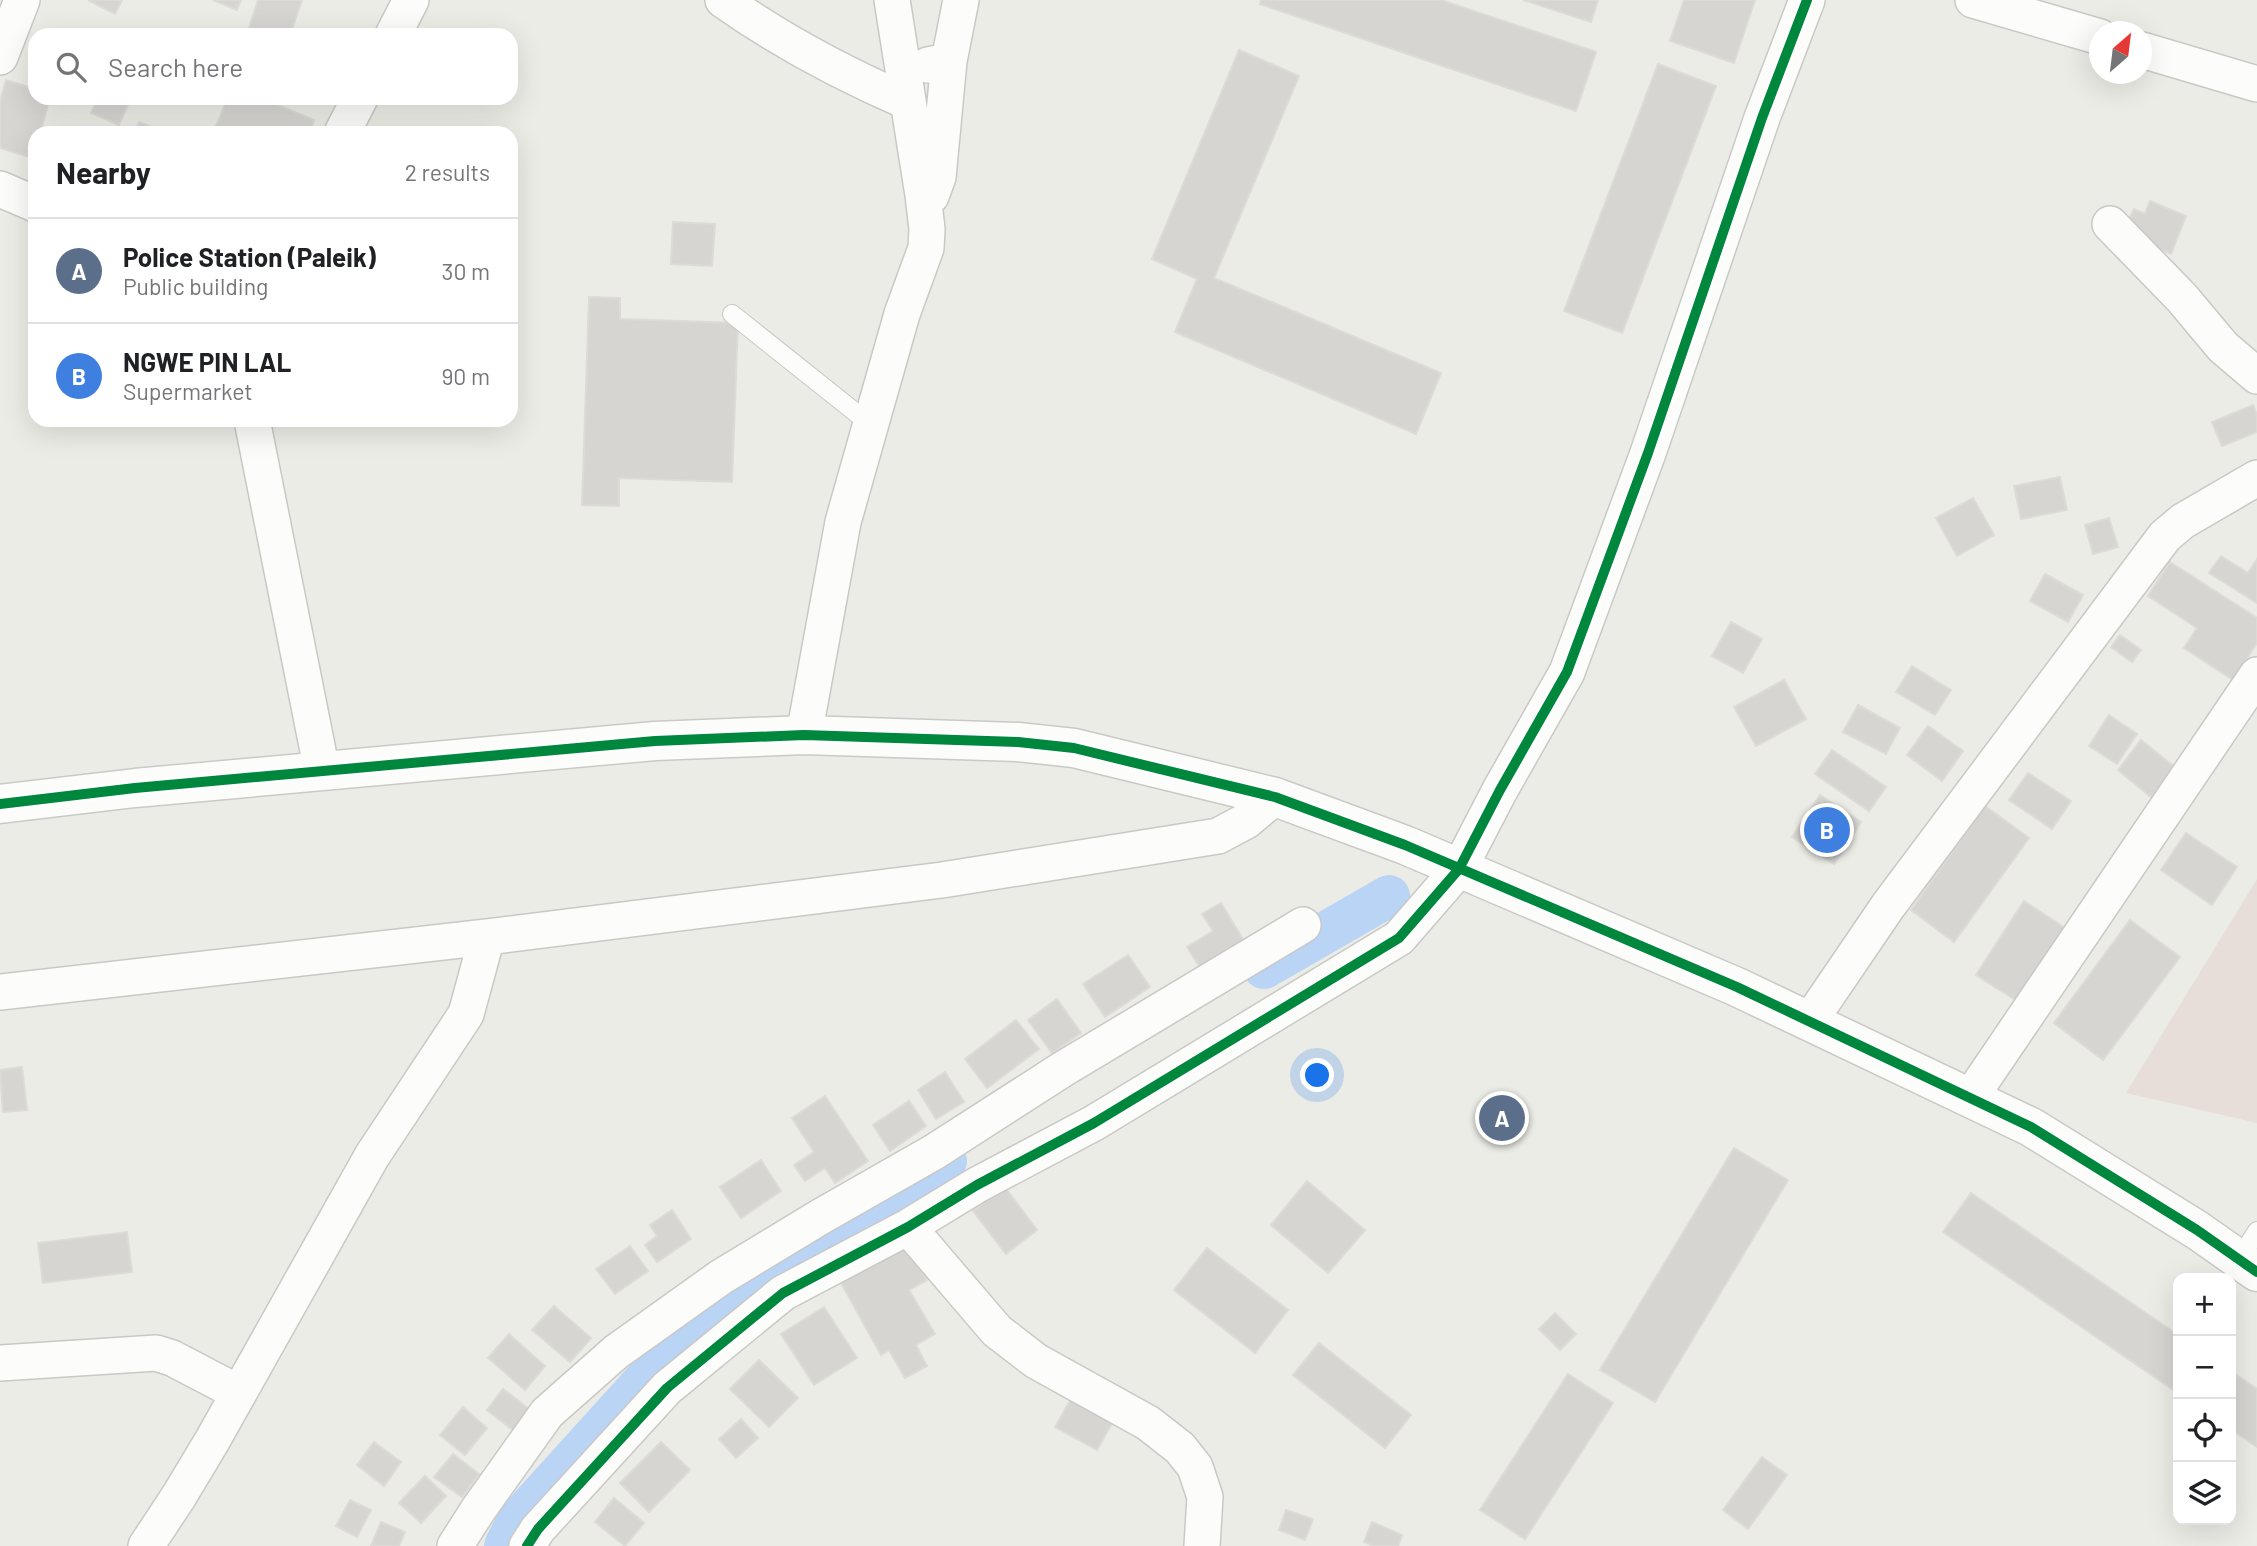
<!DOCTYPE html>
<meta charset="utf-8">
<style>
:root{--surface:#fff;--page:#f6f6f6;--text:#202124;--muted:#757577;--line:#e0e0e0;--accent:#8e9092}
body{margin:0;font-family:Barlow,sans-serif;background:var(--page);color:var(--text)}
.controls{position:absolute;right:21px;bottom:21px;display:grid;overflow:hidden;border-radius:14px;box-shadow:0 7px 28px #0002}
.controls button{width:63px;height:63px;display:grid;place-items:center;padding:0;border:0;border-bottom:2px solid var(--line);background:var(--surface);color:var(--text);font:35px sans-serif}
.compass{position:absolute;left:2089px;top:21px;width:63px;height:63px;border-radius:50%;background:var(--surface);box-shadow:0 7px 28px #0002;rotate:28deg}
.you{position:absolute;left:1318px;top:1076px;width:24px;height:24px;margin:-18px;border:5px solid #fff;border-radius:50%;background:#1a73e8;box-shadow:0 0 0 10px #1a73e833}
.badge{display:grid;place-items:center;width:46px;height:46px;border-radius:50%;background:var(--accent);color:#fff;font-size:23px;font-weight:700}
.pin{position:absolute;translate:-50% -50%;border:4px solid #fff;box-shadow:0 2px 7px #0006}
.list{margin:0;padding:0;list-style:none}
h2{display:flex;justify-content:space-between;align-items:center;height:91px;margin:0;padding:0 28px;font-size:30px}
h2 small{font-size:23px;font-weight:400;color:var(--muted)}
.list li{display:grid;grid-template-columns:46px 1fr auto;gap:21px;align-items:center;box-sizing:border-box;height:105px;padding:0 28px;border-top:2px solid var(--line)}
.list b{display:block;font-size:26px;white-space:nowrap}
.list p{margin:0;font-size:23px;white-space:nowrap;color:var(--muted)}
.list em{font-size:23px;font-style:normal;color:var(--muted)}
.icon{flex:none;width:38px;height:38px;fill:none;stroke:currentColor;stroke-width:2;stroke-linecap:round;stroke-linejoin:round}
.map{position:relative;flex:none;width:2257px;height:1546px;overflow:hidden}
.search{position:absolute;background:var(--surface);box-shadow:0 7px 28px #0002;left:28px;top:28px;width:490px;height:77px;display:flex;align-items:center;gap:18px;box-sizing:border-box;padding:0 24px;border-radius:21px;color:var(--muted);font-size:26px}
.panel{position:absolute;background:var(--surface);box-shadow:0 7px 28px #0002;left:28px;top:126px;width:490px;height:301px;border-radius:21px}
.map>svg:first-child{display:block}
.medical{fill:#e8ded9}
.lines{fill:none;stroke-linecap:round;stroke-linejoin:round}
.canal{stroke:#bad4f6;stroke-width:42}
.building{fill:#d6d5d1;stroke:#dcdbd6;stroke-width:2}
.lane-casing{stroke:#c8c9c7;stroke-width:20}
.street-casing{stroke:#c8c9c7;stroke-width:38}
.secondary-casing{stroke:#c9c9c8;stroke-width:41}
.lane{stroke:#fcfcfb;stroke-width:18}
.street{stroke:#fcfcfb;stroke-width:35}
.secondary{stroke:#fcfcfb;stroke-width:38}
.cycleway-casing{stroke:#fff;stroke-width:15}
.cycleway{stroke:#00873e;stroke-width:10}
</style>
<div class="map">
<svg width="2257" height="1546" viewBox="0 0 2257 1546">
<rect width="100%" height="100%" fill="#ecece6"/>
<path class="medical" d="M2257,879V1123L2126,1093Z"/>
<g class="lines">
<path class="canal" d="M1264,968L1389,896
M505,1546L518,1520L672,1350L853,1222L946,1161"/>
</g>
<path class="building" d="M88,0H122L115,14Z
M213,0H241L237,10Z
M258,0H302L290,35H270L249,28Z
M1261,0H1441L1596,52L1576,111L1260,4Z
M1523,0H1598L1591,22Z
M1684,0H1755L1734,63L1670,41Z
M1239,50L1299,76L1214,278L1441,373L1416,434L1175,332L1197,279L1152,259Z
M1658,64L1716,86L1622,333L1564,311Z
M6,80L35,89V98H50L40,133H35L32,158L0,148V101Z
M98,98H131L119,125L91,113Z
M228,98H261L314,120L309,133H213Z
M139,122L167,133H135Z
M2150,201L2186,216L2171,254L2136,239L2126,226L2134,209L2145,214Z
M673,222L715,224L712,266L671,264Z
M589,297L620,298V319L738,323L732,482L619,478V506L582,505Z
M2253,405L2257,415V432L2222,446L2212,422Z
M2060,477L2067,510L2021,519L2014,486Z
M1973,498L1994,535L1957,556L1936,518Z
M2109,518L2118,547L2093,554L2085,525Z
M2221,556L2248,573L2257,559V603L2209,573Z
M2170,562L2257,618V643L2233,680L2184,648L2197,628L2148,596Z
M2045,574L2083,595L2068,622L2030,601Z
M1731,622L1762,639L1743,673L1712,656Z
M2120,635L2141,650L2132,662L2111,647Z
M1912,666L1951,690L1935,715L1896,692Z
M1784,680L1806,719L1756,746L1734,707Z
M1858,705L1900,728L1886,754L1843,732Z
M2109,715L2137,734L2117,764L2089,746Z
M1928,726L1963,751L1942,781L1907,755Z
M2141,740L2176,768L2152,798L2118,770Z
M1832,750L1886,787L1869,811L1815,774Z
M2028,773L2071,801L2052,829L2009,800Z
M1820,795L1861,822L1834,864L1792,837Z
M1985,806L2029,838L1954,942L1911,910Z
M2186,833L2237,867L2212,905L2161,870Z
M2024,901L2068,930L2020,1003L1976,975Z
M1221,903L1247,946L1203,972L1187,947L1213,931L1202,914Z
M2130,920L2180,957L2103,1060L2054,1023Z
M1128,955L1150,987L1105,1017L1083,984Z
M1057,999L1081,1033L1052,1053L1028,1020Z
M1016,1020L1039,1049L987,1088L965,1059Z
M22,1067L27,1110L3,1112L0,1070Z
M945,1072L964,1102L936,1119L918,1090Z
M825,1096L868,1161L835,1183L825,1168L805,1181L794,1165L814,1152L792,1118Z
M909,1101L926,1126L890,1151L873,1125Z
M1734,1148L1788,1180L1655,1402L1600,1370Z
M761,1160L781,1191L741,1218L720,1187Z
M1307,1181L1365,1230L1328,1273L1271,1225Z
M1004,1186L1037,1230L1006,1254L973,1211Z
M1971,1193L2178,1335V1393L1943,1232Z
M672,1210L691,1239L657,1262L645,1245L657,1236L650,1225Z
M127,1232L132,1272L43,1283L38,1243Z
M908,1245L927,1280L909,1290L935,1334L916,1345L927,1366L905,1378L889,1350L881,1355L841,1283Z
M630,1246L648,1271L615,1294L596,1269Z
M1207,1248L1288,1310L1255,1353L1174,1290Z
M554,1306L591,1338L570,1362L532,1330Z
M824,1307L857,1358L814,1385L781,1334Z
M1555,1313L1576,1334L1560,1350L1539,1329Z
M509,1334L545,1366L525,1390L488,1358Z
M1319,1343L1411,1415L1385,1448L1293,1375Z
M759,1360L798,1398L769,1427L730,1389Z
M2231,1371L2257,1389V1447L2231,1429Z
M1568,1374L1613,1403L1525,1539L1480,1510Z
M503,1389L529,1409L513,1430L487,1410Z
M1076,1390L1118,1413L1097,1450L1055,1427Z
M463,1407L487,1428L465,1455L440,1435Z
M741,1419L758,1438L736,1458L719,1439Z
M374,1442L401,1462L384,1486L357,1465Z
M661,1442L690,1470L649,1512L620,1483Z
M453,1454L479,1474L462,1497L434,1477Z
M1762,1457L1787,1475L1748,1529L1723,1510Z
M425,1476L446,1496L421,1523L399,1503Z
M614,1498L644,1523L625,1546L595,1522Z
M350,1500L371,1510L357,1537L336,1526Z
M1286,1510L1313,1519L1305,1540L1279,1530Z
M381,1522L405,1532L399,1546H371Z
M1372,1522L1402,1535L1398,1546H1373L1364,1542Z"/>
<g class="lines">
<g class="lane-casing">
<path id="lane" d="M732,314L870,424
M2239,1259L2257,1231"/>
</g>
<g class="street-casing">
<path id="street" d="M723,0C781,41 843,74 908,102
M1973,0L2100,37
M393,35L411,0
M2142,50L2257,84
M0,57L22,0
M928,65L949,61L961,0
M342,133L360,98
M0,189L35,204
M931,196L938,177L949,61
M2110,224L2182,298L2223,347L2257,376
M252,420L322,771
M804,735L843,522L902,314L926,248L927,229L923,195L892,0
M0,992L487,937L942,880L1218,836L1246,821L1275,797
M1809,1022L1888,906L2165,536L2183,521L2257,478
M1970,1098L2257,675
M908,1227L997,1331L1036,1361L1148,1423L1180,1448L1195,1467L1205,1497L1202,1546
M0,1363L156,1353L172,1358L237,1392
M146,1546L179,1496L212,1441L372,1156L466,1014L487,937
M455,1546L478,1510L547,1413L616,1352L721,1277L820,1217L934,1152L1063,1069L1303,925
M527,1546L538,1529L667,1388L783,1293L908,1227L977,1185L1094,1123L1399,938L1459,869L1500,790L1567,672L1648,453L1762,118L1807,0"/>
</g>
<g class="secondary-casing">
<path id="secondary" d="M0,804L135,788L655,741L804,735L1018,742L1074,748L1275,797L1405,845L1737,987L2031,1127L2197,1230L2257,1272"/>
</g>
<use href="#lane" class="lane"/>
<use href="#street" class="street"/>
<use href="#secondary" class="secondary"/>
<g class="cycleway-casing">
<path id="cycleway" d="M0,804L135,788L655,741L804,735L1018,742L1074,748L1275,797L1405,845L1737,987L2031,1127L2197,1230L2257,1272
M527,1546L538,1529L667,1388L783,1293L908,1227L977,1185L1094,1123L1399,938L1459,869L1500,790L1567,672L1648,453L1762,118L1807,0"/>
</g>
<use href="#cycleway" class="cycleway"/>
</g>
</svg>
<div class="controls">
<button>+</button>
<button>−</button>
<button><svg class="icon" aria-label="locate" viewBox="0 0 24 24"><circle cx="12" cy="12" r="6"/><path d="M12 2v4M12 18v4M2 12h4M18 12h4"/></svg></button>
<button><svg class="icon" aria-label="layers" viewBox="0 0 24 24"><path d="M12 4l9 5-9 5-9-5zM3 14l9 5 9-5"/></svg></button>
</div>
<svg class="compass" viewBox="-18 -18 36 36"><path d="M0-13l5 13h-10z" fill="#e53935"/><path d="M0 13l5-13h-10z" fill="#757577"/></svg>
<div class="you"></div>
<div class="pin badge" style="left:1502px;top:1118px;background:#5c6f8a">A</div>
<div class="pin badge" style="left:1827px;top:830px;background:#3f7fe0">B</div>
<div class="search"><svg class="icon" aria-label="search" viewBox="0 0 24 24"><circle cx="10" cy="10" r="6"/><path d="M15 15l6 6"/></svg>Search here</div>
<section class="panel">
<h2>Nearby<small>2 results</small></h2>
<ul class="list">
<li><span class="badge" style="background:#5c6f8a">A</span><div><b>Police Station (Paleik)</b><p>Public building</p></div><em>30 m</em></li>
<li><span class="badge" style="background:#3f7fe0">B</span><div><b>NGWE PIN LAL</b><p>Supermarket</p></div><em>90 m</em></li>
</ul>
</section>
</div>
